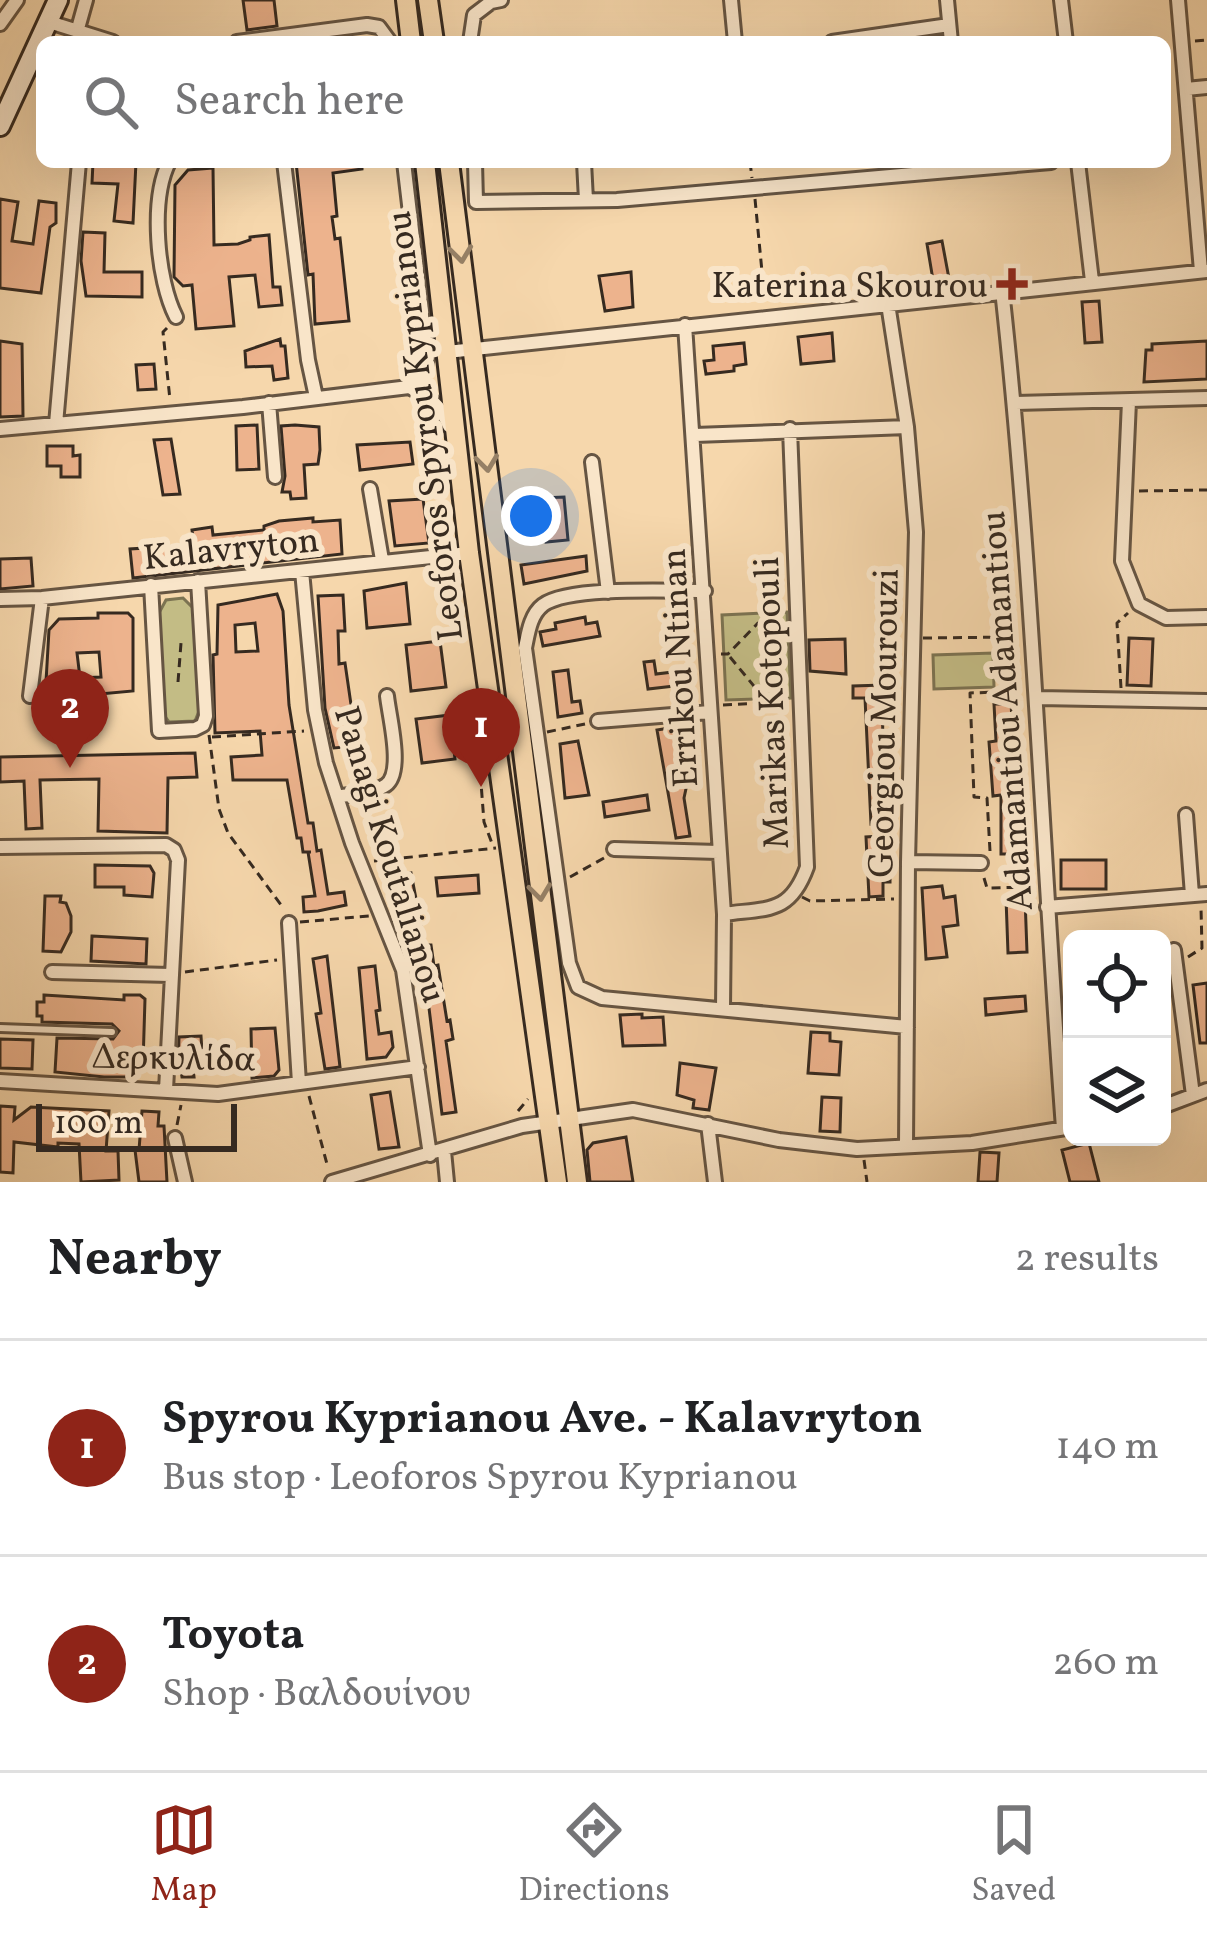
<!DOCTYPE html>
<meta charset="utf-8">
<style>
:root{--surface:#fff;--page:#f2f2f2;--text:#202124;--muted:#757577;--line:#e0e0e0;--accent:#8f2418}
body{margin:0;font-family:Vollkorn,serif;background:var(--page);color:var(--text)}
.controls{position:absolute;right:36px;bottom:36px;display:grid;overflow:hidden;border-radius:18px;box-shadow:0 12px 48px #0002}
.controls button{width:108px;height:108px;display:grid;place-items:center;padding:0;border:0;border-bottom:3px solid var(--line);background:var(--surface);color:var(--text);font:60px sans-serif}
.scale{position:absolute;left:36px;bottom:30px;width:201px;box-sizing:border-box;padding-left:12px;border:6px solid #362a20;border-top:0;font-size:33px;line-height:42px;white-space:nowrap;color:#362a20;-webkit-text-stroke:9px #f9e5c9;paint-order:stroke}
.you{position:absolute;left:531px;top:516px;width:42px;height:42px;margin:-30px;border:9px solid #fff;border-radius:50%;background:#1a73e8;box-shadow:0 0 0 18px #1a73e833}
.badge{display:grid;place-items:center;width:78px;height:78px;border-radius:50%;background:var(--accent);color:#fff;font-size:39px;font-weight:700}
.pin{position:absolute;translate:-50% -99px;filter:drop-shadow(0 3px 6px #0008)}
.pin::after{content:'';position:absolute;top:63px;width:42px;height:36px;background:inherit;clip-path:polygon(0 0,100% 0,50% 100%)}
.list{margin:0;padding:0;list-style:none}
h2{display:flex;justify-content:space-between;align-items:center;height:156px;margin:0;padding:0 48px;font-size:51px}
h2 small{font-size:39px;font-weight:400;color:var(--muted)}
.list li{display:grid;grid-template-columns:78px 1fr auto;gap:36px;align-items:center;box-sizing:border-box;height:216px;padding:0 48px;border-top:3px solid var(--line)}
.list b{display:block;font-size:45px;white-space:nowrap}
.list p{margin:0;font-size:39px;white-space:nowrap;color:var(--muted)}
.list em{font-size:39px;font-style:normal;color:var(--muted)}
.icon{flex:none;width:66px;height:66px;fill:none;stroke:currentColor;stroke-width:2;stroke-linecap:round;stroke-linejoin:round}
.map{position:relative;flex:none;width:1207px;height:1182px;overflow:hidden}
.search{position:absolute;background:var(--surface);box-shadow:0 12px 48px #0002;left:36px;right:36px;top:36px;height:132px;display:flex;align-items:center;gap:30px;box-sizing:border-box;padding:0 42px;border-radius:18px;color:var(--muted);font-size:45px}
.sheet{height:588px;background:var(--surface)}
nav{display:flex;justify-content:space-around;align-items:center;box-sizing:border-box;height:168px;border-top:3px solid var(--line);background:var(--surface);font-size:33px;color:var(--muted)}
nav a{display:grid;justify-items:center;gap:6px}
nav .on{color:var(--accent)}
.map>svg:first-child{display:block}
.green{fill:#c3bc85;stroke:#7c7352;stroke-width:3}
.building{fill:#edb38d;stroke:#362a20;stroke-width:3;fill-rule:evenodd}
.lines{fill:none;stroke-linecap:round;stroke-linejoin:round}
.lane-casing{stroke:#665543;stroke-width:12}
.street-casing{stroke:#665543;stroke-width:18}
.secondary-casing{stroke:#362a20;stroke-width:24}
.primary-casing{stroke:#362a20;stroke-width:24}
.path{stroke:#362a20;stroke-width:3;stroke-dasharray:9 6;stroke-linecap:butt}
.lane{stroke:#f9e5c9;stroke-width:6}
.street{stroke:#f9e5c9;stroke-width:12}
.secondary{stroke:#f9e5c9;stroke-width:18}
.primary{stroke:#f6d7ac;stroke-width:18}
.oneway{stroke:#968066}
.poi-dot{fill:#8f2418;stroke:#f9e5c9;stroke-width:4.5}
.labels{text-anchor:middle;stroke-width:12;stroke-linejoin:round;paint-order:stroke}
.poi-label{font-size:36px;fill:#362a20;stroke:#f9e5c9;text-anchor:end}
.street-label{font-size:36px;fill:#362a20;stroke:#f9e5c9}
</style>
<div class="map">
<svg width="1207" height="1182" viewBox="0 0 1207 1182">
<rect width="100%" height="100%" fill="#f6d7ac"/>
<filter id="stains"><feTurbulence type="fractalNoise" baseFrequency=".00167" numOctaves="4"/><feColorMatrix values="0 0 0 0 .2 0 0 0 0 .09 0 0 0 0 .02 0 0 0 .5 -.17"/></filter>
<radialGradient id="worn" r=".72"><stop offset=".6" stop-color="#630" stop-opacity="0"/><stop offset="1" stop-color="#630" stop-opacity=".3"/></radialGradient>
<path class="green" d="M183,598L193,608L199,711L195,721L169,722L163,714L159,613L166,600Z
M787,612L791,698L726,700L722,615Z
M993,653L994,687L934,689L933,655Z"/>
<path class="building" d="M243,0H274L277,26L247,30Z
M93,162H136L133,223L114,221L118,184L92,183Z
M296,162H362V169L333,173L337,216L332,217L335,239L340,238L349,321L315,324L313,274L308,275Z
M213,168L214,245L238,244L250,240V237L269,235L273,287H280L282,305L259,307L255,275L229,277L234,326L196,329L192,285L183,286L174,277L175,185L188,170Z
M0,199L18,202L12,241L33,244L39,201L56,203V223L50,227L41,293L0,288Z
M83,232L105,233L104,272H142V297L86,296L81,261Z
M942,241L950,284L934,286L927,244Z
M631,272L633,307L605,311L599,276Z
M1099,301L1102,342L1085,343L1082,302Z
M832,333L834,361L801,364L798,337Z
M280,339L281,346H285L288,378L274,380L272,366L246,367L245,351Z
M0,341L22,344L23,416L0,417Z
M1207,341V379L1144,382L1146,350H1152V344Z
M744,343L746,364L734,366V371L706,374L704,361L714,360L713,346Z
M154,364L156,389L138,390L136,365Z
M257,425L259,469L237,470L236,426Z
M295,425L319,427L320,450L318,464L304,465L306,498L291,499L290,492H282L285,476L281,426Z
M171,439L180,494L163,495L154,440Z
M410,442L413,464L360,470L357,445Z
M47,446H73V456L80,455V477H61V466H47Z
M564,497L568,540L546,542L542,498Z
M423,499L429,543L395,546L389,501Z
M313,518V522L340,520L342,554L133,578L130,549L194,545L192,530L212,527L213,535L264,530V526L279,521Z
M586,556L587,571L524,584L521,565Z
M31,558L33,586L0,589V559Z
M406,583L410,624L367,628L364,591Z
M277,594L283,611L289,705L308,823H313L317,851L321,850L328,894L344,892L346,905L318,911L304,912L303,897L315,896L308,852H311H303L301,838H297L287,780H233L231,757L262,755L260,731L215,733L213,655L217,654L218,605ZM255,623L258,651L236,652L235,625Z
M343,595L345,631H338L339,664L345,663L357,746L334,748L325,708L318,596Z
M98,613H128L133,618V691L45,699L49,630L59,619L98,618ZM99,652L101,677L80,678L77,653Z
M585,617L586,624L597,622L600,636L543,646L540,632L556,629L555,623Z
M1129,638L1153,639L1151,686L1127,685Z
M845,639L846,674L810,671L809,640Z
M440,641L446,687L411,691L406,645Z
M654,661L656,674L690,670L692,684L648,689L644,662Z
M568,670L572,702L580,701L582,713L558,717L553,672Z
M883,685L882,823L871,824L865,698H853V686Z
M994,704H1011L1013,735H1019L1020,749L1010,750L1008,757L1010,786H1015V823H1024V837H1015V854H1001V795L993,796L989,742L996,741Z
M450,715L455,759L422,763L416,719Z
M676,727L687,784L684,798L690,836L676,838L657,730Z
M578,741L589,795L565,798L560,744Z
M195,753L197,777L168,778L167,833L98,831L99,779L40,780L42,828L26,829L24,781L0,782V757Z
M647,795L649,810L605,817L603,802Z
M881,836L882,866H890V882H883V896L869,897L866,837Z
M1061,860H1106V889H1061Z
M95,865L150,866L154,873L152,897L124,895V887H95Z
M411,873L425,945H431L434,966L438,965L447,1021L450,1020L453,1039L446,1041L456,1112L442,1114L429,1008L404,902L399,903L395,875Z
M478,875L479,893L438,896L436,878Z
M942,886L944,898L955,896L958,925L943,927L947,957L926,959L922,888Z
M45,896H61L60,902L66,903L71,916V932L61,952L43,951Z
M1006,898H1025L1027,952L1008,953Z
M92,936L147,939L146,964L91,961Z
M327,956L340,1067L325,1069L316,1014L321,1013L313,959Z
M375,966L380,1010L376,1011L379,1034L391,1032L393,1047L386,1057L367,1059L359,968Z
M1207,983V1043H1200L1193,985Z
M44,995L124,1000V995H140L145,999L143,1064L137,1073L131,1077H104L55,1072L57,1038L113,1039L119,1031L112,1024L42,1022V1016H37V1002H44Z
M1025,996L1026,1011L986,1015L985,999Z
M642,1014V1018L663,1017L665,1045L623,1046L620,1015Z
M275,1028L279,1070L274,1076L252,1078L251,1029Z
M811,1032L830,1033V1041L841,1042L839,1075L808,1073Z
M201,1036L203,1067L193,1068L194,1077H182L181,1070H178L179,1037Z
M0,1039L33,1040L32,1069L0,1068Z
M680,1063L716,1068L709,1110L693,1108L694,1100L677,1095Z
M390,1092L399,1147L379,1149L371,1095Z
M822,1097L841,1098L840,1132L820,1131Z
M0,1106L15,1107L14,1120L31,1107L109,1111L106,1151H118L119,1180L81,1182L79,1144L58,1143V1147L14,1142L13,1173L0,1172Z
M142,1111L159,1112L158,1126H164L167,1182H139L135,1150H139Z
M626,1137L633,1182H590L587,1150L593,1143Z
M1089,1143L1099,1182H1070L1062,1150Z
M980,1152L999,1153L997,1182H978Z"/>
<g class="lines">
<g class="lane-casing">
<path id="lane" d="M0,1028L112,1032"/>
</g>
<g class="street-casing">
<path id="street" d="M731,0L735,42
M947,0L951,42
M1061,0L1066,42
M1178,0L1201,271
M46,21L113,42
M0,24L17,0
M77,32L86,0
M237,42L367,25L379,27L390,42
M470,42L474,15L491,2L501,0
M832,42L949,25
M1186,89L1207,87
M169,162C150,200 157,280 176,317
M284,162L308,360L316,397
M404,162L427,358L423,375L409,387
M475,162L476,202L617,200L1051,162
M584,162L586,200
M1078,162L1092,281
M1002,290C1033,569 1042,849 1063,1128
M888,304L907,427L916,532L908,862L906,1146
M685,325L724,914L723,1008
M447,352L1207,271
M409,387C429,397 440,404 449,426
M1129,401L1122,561L1139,604L1166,618L1207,617
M269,403L275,477
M1014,403L1207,398
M56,424L79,162
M0,429L243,407L409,387
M695,435L907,427
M592,462L608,592
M370,489L382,560
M302,571L315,710L326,763L352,843L403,970L430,1155
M151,585L159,731L195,729L203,725L206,716L198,581
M705,591C670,591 569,586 543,605C530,615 528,634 525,648L569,963L578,987L602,998L907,1027
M0,599L42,598L469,553
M30,696L42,598
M1038,698L1207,701
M598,721L710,712
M337,797C350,794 375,793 386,785C404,772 389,716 387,696
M1186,815L1192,895
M0,847L166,845L174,850L178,860L166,1090
M614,849L718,852
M908,862L981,863
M1047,907L1207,894
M724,914C768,908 790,914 807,867L790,429
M289,923L299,1083
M1174,950L1193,1095
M52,972L170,975
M0,1081L218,1094L418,1067
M1162,1107L1207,1090
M708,1124L715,1182
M175,1138L185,1182
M444,1151L447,1182
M332,1182L522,1126L633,1110L779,1140L857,1149L972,1143L1072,1127"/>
</g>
<g class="secondary-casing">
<path id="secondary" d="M0,126L58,0"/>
</g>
<g class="primary-casing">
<path id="primary" d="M406,0L411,42
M428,0L434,42
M425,162L469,553L557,1182
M449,162L577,1182"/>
</g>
<path class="path" d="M1195,41L1207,40
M750,162L752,178
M755,199L765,303
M167,328L163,332L170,400
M1139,491L1207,490
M923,638L1016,637
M721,654H728L758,623L785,655
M730,657L758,691
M178,682L181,643
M1121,688L1117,623L1128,613
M759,704V693L784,657
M723,705L785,702
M547,732L585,724
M209,735L219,809L228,833L284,909
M212,737L304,731
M478,744L484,822L493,846
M990,851L987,798L974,797L970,693L1000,692L997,637
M374,861L496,848
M570,877L604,858
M984,878L987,888L1033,887
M802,897L810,901L894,899
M300,922L369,916
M1188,957L1202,948L1201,908
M185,972L277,960
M309,1096L328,1168
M518,1111L528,1099
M177,1125L181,1105
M864,1160L867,1182"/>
<use href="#lane" class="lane"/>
<use href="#street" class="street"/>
<use href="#secondary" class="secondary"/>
<use href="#primary" class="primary"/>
</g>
<defs><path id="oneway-chevron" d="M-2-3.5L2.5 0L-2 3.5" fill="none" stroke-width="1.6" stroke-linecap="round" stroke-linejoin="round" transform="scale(3)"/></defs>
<g class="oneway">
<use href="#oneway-chevron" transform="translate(461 254) rotate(83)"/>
<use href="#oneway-chevron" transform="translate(487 463) rotate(83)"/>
<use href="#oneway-chevron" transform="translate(540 892) rotate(83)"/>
</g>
<path class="poi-dot" d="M1006 266h12v12h12v12h-12v12h-12v-12h-12v-12h12z"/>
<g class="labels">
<g class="poi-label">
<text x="988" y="297">Katerina Skourou</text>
</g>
<g class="street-label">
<text transform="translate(423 426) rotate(-97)" y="13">Leoforos Spyrou Kyprianou</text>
<text transform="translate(231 547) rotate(-6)" y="13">Kalavryton</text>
<text transform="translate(678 668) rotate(-93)" y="13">Errikou Ntinan</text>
<text transform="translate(770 703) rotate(-92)" y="13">Marikas Kotopouli</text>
<text transform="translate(1005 711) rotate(-94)" y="13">Adamantiou Adamantiou</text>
<text transform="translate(882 723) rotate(-89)" y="13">Georgiou Mourouzi</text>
<text transform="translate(392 854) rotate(73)" y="13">Panagi Koutalianou</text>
<text transform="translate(174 1056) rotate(1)" y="13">Δερκυλίδα</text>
</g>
</g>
<rect width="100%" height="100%" filter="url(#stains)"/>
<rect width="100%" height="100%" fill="url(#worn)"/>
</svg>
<div class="controls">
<button><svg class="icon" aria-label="locate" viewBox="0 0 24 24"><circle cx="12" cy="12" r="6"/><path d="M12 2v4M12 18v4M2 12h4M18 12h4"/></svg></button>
<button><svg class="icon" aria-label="layers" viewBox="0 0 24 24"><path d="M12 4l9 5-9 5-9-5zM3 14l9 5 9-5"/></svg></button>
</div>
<div class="scale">100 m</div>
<div class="you"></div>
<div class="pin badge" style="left:481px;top:787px">1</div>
<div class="pin badge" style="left:70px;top:768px">2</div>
<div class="search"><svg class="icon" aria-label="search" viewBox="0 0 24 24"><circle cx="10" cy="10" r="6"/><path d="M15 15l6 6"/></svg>Search here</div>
</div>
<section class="sheet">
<h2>Nearby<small>2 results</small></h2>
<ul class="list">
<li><span class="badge">1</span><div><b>Spyrou Kyprianou Ave. - Kalavryton</b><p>Bus stop · Leoforos Spyrou Kyprianou</p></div><em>140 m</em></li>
<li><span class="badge">2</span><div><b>Toyota</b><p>Shop · Βαλδουίνου</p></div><em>260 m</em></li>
</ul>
</section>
<nav>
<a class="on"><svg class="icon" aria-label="map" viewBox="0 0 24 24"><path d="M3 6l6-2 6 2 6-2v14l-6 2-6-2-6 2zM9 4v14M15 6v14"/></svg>Map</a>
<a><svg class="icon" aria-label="directions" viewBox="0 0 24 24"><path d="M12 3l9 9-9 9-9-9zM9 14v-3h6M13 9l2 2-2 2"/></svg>Directions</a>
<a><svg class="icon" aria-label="saved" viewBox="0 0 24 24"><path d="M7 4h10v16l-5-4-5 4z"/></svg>Saved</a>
</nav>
